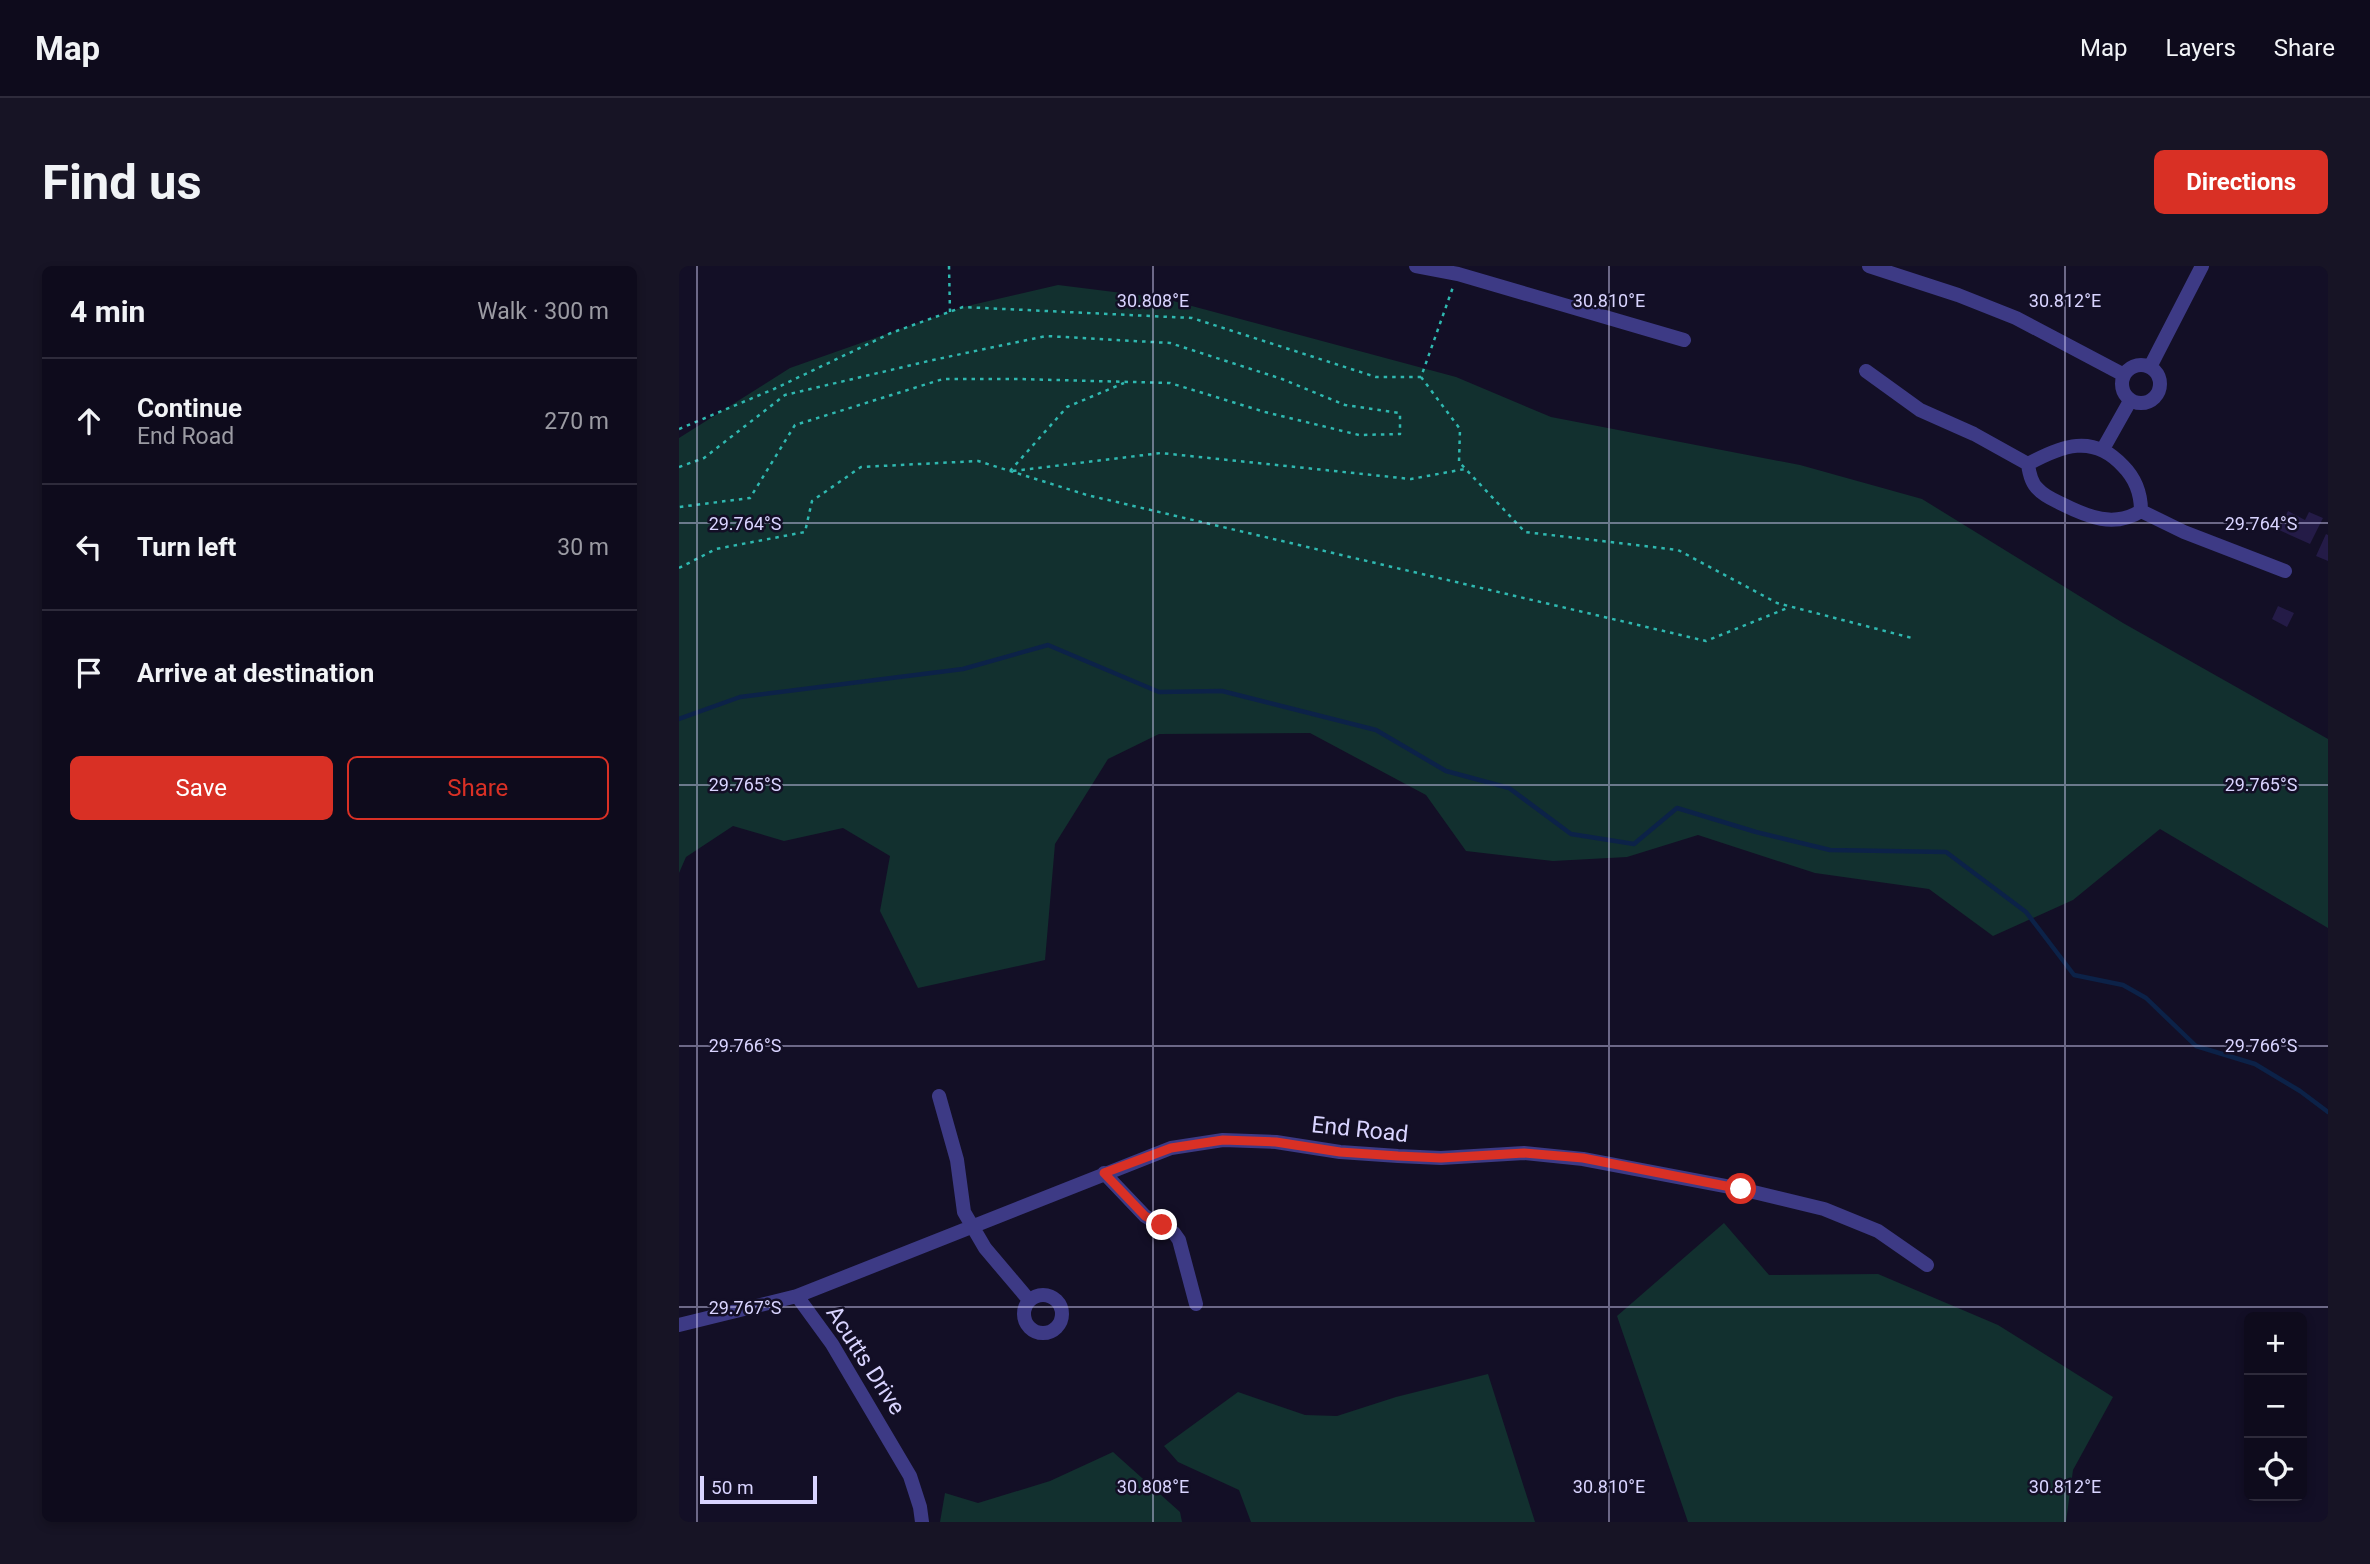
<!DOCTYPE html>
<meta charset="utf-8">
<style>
:root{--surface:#0e0b1c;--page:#171425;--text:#f1f3f6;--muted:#9b9ba3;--line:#2e2b3b;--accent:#d93025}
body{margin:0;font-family:Roboto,sans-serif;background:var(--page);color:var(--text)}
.controls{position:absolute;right:21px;bottom:21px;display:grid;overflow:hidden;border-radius:10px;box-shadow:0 4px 10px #0003}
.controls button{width:63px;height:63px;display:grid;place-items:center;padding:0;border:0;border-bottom:2px solid var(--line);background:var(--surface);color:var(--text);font:35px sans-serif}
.scale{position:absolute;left:21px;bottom:18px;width:117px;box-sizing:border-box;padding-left:7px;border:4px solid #d9d4ff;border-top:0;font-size:19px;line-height:24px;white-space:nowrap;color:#d9d4ff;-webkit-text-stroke:5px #130f26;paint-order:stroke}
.stop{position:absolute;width:21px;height:21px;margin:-16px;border:5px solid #d93025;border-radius:50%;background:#fff}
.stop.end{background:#d93025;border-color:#fff;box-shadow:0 2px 7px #0008}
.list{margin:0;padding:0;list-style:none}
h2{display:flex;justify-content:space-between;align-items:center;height:91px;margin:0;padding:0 28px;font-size:30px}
h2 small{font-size:23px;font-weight:400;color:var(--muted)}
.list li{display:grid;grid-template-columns:46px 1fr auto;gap:21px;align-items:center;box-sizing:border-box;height:126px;padding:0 28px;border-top:2px solid var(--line)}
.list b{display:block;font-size:26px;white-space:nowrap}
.list p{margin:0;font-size:23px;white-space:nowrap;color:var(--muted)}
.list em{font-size:23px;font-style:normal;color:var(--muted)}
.actions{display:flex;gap:14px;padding:21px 28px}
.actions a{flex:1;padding:16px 0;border:2px solid var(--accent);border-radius:10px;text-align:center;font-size:24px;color:var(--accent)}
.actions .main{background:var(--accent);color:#fff}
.icon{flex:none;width:38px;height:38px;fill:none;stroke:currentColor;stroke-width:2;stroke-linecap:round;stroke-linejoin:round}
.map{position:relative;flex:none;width:1649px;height:1256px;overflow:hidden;border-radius:10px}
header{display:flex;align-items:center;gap:42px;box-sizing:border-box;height:98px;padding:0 35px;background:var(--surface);border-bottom:2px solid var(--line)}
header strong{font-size:33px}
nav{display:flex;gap:38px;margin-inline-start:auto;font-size:24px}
.intro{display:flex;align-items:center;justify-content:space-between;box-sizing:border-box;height:168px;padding:0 42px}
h1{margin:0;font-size:49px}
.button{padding:18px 32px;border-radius:10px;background:var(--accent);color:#fff;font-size:24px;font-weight:700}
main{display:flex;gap:42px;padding:0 42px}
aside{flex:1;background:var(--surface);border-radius:10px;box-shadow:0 4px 10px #0003}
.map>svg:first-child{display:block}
.green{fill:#12302f}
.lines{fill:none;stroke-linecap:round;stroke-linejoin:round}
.stream{stroke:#0c2248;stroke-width:4.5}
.building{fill:#241b47}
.path{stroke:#2fb8b0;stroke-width:2.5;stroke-dasharray:3.5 5;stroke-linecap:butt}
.minor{stroke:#3d3a85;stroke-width:14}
.route{stroke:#d93025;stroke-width:9}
.ticks{fill:none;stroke:#d9d4ff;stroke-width:2;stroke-opacity:0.45}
.labels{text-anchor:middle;stroke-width:5;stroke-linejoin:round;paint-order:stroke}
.street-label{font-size:23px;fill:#d9d4ff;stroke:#130f26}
.ticks-label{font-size:18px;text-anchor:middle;fill:#d9d4ff;stroke:#130f26;stroke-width:5;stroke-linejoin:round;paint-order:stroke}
</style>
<header>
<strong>Map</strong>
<nav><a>Map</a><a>Layers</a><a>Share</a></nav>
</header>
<div class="intro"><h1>Find us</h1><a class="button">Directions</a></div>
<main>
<aside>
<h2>4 min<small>Walk · 300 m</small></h2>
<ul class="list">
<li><svg class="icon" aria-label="ahead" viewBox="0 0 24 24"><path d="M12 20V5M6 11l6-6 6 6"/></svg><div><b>Continue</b><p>End Road</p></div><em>270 m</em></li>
<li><svg class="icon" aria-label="left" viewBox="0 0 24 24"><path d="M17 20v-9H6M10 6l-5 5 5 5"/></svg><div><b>Turn left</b></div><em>30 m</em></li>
<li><svg class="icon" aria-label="arrive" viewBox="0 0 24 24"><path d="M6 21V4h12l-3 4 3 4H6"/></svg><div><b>Arrive at destination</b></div></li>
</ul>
<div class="actions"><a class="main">Save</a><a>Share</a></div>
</aside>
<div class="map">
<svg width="1649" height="1256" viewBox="0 0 1649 1256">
<rect width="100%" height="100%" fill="#130f26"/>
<path class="green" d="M379,19L483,32L777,111L872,151L1121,199L1243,233L1444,357L1649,473V662L1481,563L1394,634L1314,670L1250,623L1136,607L1019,569L948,591L874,595L787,585L747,529L631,467L480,468L429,493L376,578L366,694L239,722L201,645L211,590L164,562L105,575L54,560L7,591L0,607V172L111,102L284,41Z
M1045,957L1090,1009L1199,1008L1319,1059L1434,1131L1394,1204L1387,1256H1009L938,1050Z
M809,1108L856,1256H572L560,1224L499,1196L485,1180L559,1126L626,1149L658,1150L717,1131Z
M434,1186L501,1246L503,1256H261L266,1227L299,1237L371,1215Z"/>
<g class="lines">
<path class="stream" d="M0,453L61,431L284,403L369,379L480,426L543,425L697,464L767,505L830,522L892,568L955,578L998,542L1077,566L1151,584L1267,586L1347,646L1395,709L1444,719L1467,732L1517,780L1576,798L1621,825L1649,846"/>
</g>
<path class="building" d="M1609,245L1626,254L1630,246L1644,252L1631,278L1600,264Z
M1647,268L1649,269V295L1637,290Z
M1599,340L1615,347L1608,361L1593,353Z"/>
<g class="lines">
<path class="path" d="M270,0L271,46
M742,111L781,163L780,196L846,266L999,284L1098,337L1233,372
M0,163L95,123L212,67L284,41L513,52L697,111H742L774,21
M0,201L25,192L106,129L254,94L367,70L491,77L603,113L666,139L721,147V168L680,169L586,146L491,117L339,113H264L116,159L71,232L0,241
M331,205L388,141L445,117
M334,205L482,187L732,213L786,203
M0,302L37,283L126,266L133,235L182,201L299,195L408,229L1027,375L1111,341"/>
<path class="minor" d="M737,0L779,8L1005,74
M1190,0L1279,29L1337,52L1445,109
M1443 118a19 19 0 1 1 38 0a19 19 0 1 1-38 0Z
M1471,101L1523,0
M1187,105L1241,144L1295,168L1349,198C1350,206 1352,217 1359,223C1365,230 1375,234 1383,238C1409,251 1435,262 1462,245
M1424,183L1451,135
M1349,198C1382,180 1414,167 1444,200C1456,212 1462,228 1462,245
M1462,245L1505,266L1606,305
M260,830L278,894L285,946L306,982L350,1034
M425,907L466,950L495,967L500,974L517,1038
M345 1048a19 19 0 1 1 38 0a19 19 0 1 1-38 0Z
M118,1030L153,1078L231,1210L241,1241L243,1256
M0,1059L118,1030L492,882L544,874L597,876L661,886L719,890L762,892L845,887L904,893L1062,923L1145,943L1199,965L1248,999"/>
</g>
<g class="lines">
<path class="route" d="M483,959L466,950L425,907L492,882L544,874L597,876L661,886L719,890L762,892L845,887L904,892L1062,923"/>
</g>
<path class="ticks" d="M18,0V1256M474,0V1256M930,0V1256M1386,0V1256M0,257H1649M0,519H1649M0,780H1649M0,1041H1649"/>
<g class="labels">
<g class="street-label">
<text transform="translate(681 863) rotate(6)" y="8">End Road</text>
<text transform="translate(187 1094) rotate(57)" y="8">Acutts Drive</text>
</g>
</g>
<g class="ticks-label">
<text x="474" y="41">30.808°E</text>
<text x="930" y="41">30.810°E</text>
<text x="1386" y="41">30.812°E</text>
<text x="66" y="264">29.764°S</text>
<text x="1582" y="264">29.764°S</text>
<text x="66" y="525">29.765°S</text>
<text x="1582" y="525">29.765°S</text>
<text x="66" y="786">29.766°S</text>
<text x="1582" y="786">29.766°S</text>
<text x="66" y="1048">29.767°S</text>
<text x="474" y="1227">30.808°E</text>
<text x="930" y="1227">30.810°E</text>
<text x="1386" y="1227">30.812°E</text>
</g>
</svg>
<div class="controls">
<button>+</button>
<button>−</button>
<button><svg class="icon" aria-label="locate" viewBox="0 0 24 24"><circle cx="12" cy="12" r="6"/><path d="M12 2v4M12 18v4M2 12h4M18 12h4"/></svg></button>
</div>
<div class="scale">50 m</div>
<div class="stop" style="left:1062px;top:923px"></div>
<div class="stop end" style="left:483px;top:959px"></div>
</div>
</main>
